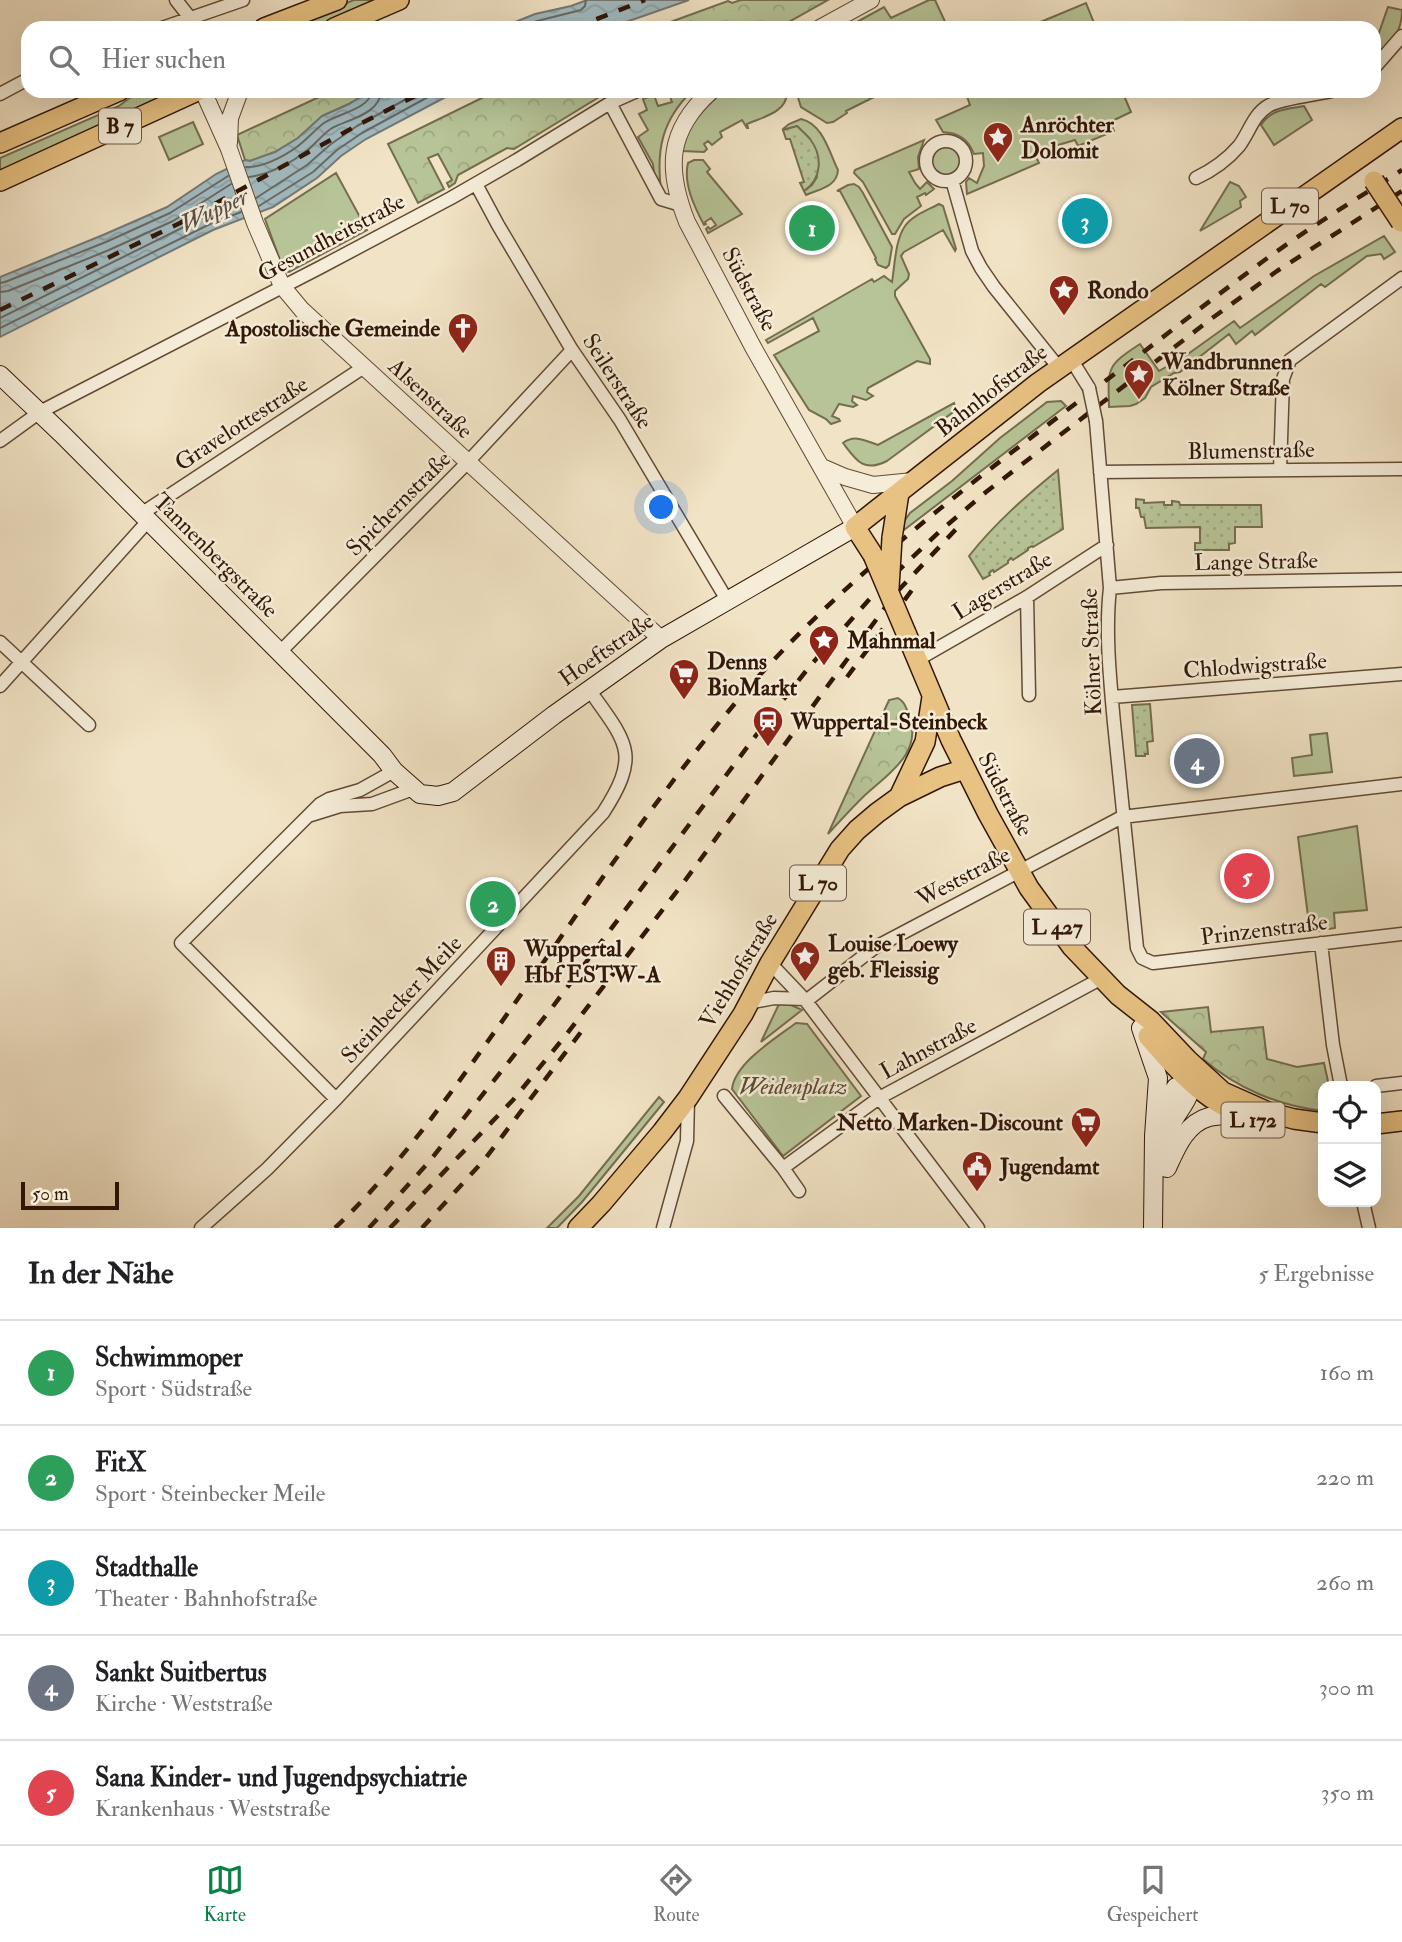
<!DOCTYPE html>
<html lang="de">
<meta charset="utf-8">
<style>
:root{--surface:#fff;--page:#f2f2f2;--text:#202124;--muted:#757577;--line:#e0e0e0;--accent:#0b8043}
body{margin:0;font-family:"IM FELL Double Pica",serif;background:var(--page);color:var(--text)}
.controls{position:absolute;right:21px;bottom:21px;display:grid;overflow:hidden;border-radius:14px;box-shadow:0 7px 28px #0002}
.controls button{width:63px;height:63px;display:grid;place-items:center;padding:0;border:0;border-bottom:2px solid var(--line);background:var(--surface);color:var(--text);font:35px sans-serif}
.scale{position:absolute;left:21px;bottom:18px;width:98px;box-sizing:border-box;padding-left:7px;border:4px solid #321707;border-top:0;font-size:19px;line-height:24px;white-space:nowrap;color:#321707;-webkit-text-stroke:5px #f6edd9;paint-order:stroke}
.you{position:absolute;left:662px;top:508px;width:24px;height:24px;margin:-18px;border:5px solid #fff;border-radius:50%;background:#1a73e8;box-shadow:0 0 0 10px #1a73e833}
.badge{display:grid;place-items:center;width:46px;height:46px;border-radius:50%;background:var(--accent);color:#fff;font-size:23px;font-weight:700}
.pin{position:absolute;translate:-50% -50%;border:4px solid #fff;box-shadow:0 2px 7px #0006}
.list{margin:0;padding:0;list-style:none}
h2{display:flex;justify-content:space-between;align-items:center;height:91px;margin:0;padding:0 28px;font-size:30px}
h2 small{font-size:23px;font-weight:400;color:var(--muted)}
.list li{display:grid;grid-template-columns:46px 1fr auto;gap:21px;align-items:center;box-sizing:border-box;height:105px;padding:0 28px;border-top:2px solid var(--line)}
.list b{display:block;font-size:26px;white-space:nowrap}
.list p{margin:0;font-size:23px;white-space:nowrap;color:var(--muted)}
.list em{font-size:23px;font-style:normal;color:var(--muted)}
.icon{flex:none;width:38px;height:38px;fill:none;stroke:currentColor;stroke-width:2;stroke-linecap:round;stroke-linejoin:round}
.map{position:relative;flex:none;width:1402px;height:1228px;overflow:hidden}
.search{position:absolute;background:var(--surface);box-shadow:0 7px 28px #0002;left:21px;right:21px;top:21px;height:77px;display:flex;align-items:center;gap:18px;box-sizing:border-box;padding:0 24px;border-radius:21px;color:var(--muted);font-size:26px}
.sheet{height:616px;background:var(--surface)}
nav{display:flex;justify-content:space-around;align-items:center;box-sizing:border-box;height:98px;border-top:2px solid var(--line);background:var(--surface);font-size:19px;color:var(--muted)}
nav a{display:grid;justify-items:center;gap:4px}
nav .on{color:var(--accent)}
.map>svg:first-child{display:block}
.green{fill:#b7c497;stroke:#746e4f;stroke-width:2}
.forest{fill:url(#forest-crowns);stroke:#746e4f;stroke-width:2}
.garden{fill:url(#garden-dots);stroke:#746e4f;stroke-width:2}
.water{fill:url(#water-waves);stroke:#757976;stroke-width:2}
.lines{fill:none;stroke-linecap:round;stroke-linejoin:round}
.shore{stroke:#6a6964;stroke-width:2}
.minor-casing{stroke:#624a36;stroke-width:15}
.tertiary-casing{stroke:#624a36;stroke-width:18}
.secondary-casing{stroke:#321707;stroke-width:20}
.primary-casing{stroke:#321707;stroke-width:22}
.minor{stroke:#f6edd9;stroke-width:12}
.tertiary{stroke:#f6edd9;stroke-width:16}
.secondary{stroke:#f6edd9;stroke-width:18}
.primary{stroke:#e8c282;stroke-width:19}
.rail{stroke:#321707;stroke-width:4.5;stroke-dasharray:12 12;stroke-linecap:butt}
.minor-bridge-casing{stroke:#624a36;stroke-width:15;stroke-linecap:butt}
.primary-bridge-casing{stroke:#321707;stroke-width:22;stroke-linecap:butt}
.minor-bridge{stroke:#f6edd9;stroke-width:12}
.primary-bridge{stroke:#e8c282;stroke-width:19}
.labels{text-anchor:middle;stroke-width:5;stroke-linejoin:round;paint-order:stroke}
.shield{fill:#f6edd9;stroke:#6d5746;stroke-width:2}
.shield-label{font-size:21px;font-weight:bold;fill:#321707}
.poi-label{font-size:23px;font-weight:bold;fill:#321707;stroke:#f6edd9;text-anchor:start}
.street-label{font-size:23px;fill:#321707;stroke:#f6edd9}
.park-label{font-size:23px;font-style:italic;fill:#5a4b32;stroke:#f6edd9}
.water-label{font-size:24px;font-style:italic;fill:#595048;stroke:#f6edd9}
</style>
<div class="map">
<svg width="1402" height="1228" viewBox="0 0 1402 1228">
<defs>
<pattern id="forest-crowns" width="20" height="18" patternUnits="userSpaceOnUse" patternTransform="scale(1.75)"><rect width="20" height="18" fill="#b7c497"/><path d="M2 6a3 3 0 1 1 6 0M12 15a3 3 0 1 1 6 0" fill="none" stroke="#9ea881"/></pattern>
<pattern id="garden-dots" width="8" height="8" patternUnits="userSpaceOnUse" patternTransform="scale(1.75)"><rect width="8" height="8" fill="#b7c497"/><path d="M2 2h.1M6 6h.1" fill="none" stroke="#9ea881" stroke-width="1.8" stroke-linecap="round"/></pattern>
<pattern id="water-waves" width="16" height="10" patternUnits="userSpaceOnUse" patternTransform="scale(1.75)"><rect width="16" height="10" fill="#a1bbc0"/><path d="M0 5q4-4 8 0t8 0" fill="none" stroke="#8ba0a4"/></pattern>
</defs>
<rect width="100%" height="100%" fill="#f1e3c5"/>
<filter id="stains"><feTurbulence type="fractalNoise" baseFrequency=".00286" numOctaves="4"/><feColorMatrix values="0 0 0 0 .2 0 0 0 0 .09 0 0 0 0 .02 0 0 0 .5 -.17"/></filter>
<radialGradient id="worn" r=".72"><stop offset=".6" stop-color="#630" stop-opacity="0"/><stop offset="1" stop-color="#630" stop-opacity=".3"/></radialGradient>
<path class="green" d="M354,0H384L317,28H281Z
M929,0H935L948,28H846L884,7L891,18Z
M1086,3L1096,28H1026Z
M1388,7L1402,10C1402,35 1389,44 1374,62V47Z
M139,91H183L0,173V158L119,106Z
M668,91H692C662,120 656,150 661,190L655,180L653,164L638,137L648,130L639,114L647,110L643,99L654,95L658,106L672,102Z
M724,91H787C788,112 763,117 747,124L748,128H747L742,120L720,132L722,137L712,145L708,141L704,144L707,149L704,152L682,151C686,126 705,107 724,91Z
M796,91H886L846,111L847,113L833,122L827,123L801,107Z
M965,91H1122L1131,112L1110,122L1114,131L1078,146L1075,140L1055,146L1036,157L1039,163L967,194L966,182L969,178L977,183L984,166L983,153L974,154C968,139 959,133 943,132L936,120L970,105Z
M1304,106L1312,120L1274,145L1261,125C1271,109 1287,109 1304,106Z
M801,119C823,124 829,152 838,170C837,187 819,189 806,195L804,191L812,185L817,177L810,139L797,126L783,130V129L789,124Z
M193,122L203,144L169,160L159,137Z
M924,140L918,157L919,169L909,172L915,183L920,189L927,182L934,189L926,195L925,193L917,197L921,206L904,219L895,234H892L863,182L854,173L855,170Z
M932 161a14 14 0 1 1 28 0a14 14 0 1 1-28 0Z
M694,160H703L710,169L707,172L742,214L708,233L706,229L708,227L710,229L716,225L711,218L705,222L706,224L704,225C695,208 683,184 688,163Z
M336,173L367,230L289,272L284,271L265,219Z
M1230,182L1239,186L1246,197L1240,201L1241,207L1200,231Z
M854,184L859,187L863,193L892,247L889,265L886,268L878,265L875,259L876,258L840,191H837L848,185Z
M939,204L943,206L956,249L955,251L943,230L904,252L901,256L909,274L908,279L895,291V296L930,359V364L917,361L868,388L867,392L873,396L866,400L853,396L852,401L857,405L853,407L839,404L832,416L839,419L840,421L831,424L826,419L809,410L774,355L819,331L813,318L768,343L766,340L872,279L874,282L884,276L892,282C895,264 895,241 905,226C913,215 928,210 939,204Z
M1384,236L1395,252L1384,259L1381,254L1367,256L1325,287L1321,284L1255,335L1252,331L1236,344L1229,334L1180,372L1174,373L1151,387L1145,398L1136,404L1130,406L1109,407C1108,368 1106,366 1140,344L1159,371L1173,363L1174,364L1234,321L1240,328L1314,276Z
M1061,401L1066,406L904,530L903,523L910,513L952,481L1000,438L1047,402Z
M954,403L956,410L887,461C863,473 856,460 843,443C855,434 866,441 878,445Z
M1327,733L1332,772L1294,776L1292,758L1312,755L1310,735Z
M1357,826L1367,910L1334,913L1335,928L1310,932L1298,837Z
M779,1004H789L802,1010L761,1042Z
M796,1023L807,1024L861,1096L783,1156L732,1089C735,1063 776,1038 796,1023Z
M659,1097L664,1102L582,1202L557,1228H547L579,1196Z"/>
<path class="forest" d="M741,0H828L778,28H654L728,1L732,3Z
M332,91H370L349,104L322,116L298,138L275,152L250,161L245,160L237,135Z
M496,91H609L514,149L507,148L458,175L455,183L449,187L447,183L452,180L438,154L428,158L444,189L418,203L388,144Z
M898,698C905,702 906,708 909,715C924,754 886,775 862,798C850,810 839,822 828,834L889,700Z
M1208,1007L1211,1032L1263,1027L1267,1059L1297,1067L1324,1063L1329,1086H1323V1111C1279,1106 1236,1088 1203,1059L1206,1052L1161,1012Z"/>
<path class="garden" d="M797,126C801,130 806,134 810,139C823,156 822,179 804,191L800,183L804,182L790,139H786L783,130Z
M1058,470L1063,529L1033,547L1032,546L1028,548V550L1013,560L1011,558L1008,561V563L994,572L993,570L989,573L990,575L983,579L969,556C995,523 1026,496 1058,470Z
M1136,499L1144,500V503L1164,502V505H1172V501L1179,502L1180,505H1261L1262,527H1235V543L1229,544V550H1195V543H1200V527L1146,528L1144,517H1141L1139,508H1136Z
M1150,704L1153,741L1147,742L1148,754H1145V756H1136L1132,705Z"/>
<path class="water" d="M587,0H689L609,28H500L535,14L571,6Z
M370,91H457L366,139L341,156L317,178L273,207L213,230L0,337V277L103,235L167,207L216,174L245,160L250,161L275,152L298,138L322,116L349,104Z"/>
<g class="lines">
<path class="shore" d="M519,28L537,21L581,10L585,6L586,0
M246,167C264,168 291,153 304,141C311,135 317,128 324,123C337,114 370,109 372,91
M249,177C270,174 291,163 308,150C316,143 323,134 332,128C349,119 380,114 381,91
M256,198L307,165L331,144L357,126L421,91
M259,206L313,172L337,150L362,133L439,91
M0,283L5,282L106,242L170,213L228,176
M0,292L8,291L109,250L173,221L231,184
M0,318L206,216L238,204
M0,328L210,224L241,212"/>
<g class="minor-casing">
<path id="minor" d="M176,0L198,28
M162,28L243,0
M1374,68L1402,36
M0,94L28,79
M610,103L661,199L681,205
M926 161a20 20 0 1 1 40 0a20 20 0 1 1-40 0Z
M1196,178C1213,170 1227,160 1239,146C1249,133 1253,115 1268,106C1282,98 1315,95 1332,91
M952,180L972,251L981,268L994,287L1059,368
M476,184L498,225L572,350L620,420L727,600
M1071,359L1089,388
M1096,421L1110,588C1105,632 1110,679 1114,723C1121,798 1130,873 1137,948L1142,958L1153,963L1402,934
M0,441L40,412L63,400L321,267L451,198L517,160L610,103L637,91
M1280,470L1283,379L1290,360L1402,278
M1100,472L1402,469
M141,514L364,367
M1110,588L1161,583L1402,579
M1027,597L1029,695
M0,642L89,725
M279,653L467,463L572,350
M917,660L1027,597L1107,545
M0,686L148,521
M1112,697L1402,674
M311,815L340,806L372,804L413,789
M1321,943L1333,1045L1341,1086
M770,963L806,1001L978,1228
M806,1001L874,948L1122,817L1402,784
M748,1003L774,998L805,999
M1376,1086L1402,1083
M724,1096L783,1168L799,1191
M336,1099L181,943L320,804L329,799L360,790L394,771
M783,1168L879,1098L1102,978
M1363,1202L1369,1228
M201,1228L267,1169L336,1099L603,813C641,754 627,743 590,691
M663,1228L687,1141L688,1099"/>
</g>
<g class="tertiary-casing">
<path id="tertiary" d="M820,28L871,0
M203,91L229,149L255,223L282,286L302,310L661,639
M711,91C667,131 666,169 687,222L753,347L855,527
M229,143L230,118L240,91
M822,467L845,477L873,485L913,481"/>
</g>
<g class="secondary-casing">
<path id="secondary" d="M0,375L62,434L382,755L394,771L420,794L438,796L453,792L554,715L661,639L855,527
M1141,1028L1158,1078L1154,1136L1153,1228
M1158,1119L1176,1087L1201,1081
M1160,1163C1163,1151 1165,1140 1169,1129C1179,1105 1193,1102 1191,1072
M1167,1168C1176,1148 1186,1123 1209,1117C1218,1115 1229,1115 1238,1114"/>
</g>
<g class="primary-casing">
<path id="primary" d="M264,28L337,0
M334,28L399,0
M0,143L119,91
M0,181L197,91
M892,538L899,493
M873,555L855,527L874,512L1038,383L1402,128
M906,633L951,740L988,814L1029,888L1072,947L1118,995L1151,1021L1188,1060L1223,1092L1268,1112L1294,1119L1323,1123
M899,797L925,742L932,697
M1148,1036C1186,1081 1215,1110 1274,1127
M1376,1124L1402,1121
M578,1228L601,1204L662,1132L688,1098L743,1014L770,963L840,849L857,830L877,813L899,797L940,777L965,769"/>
</g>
<use href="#minor" class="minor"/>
<use href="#tertiary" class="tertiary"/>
<use href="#secondary" class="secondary"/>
<use href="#primary" class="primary"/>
<path class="rail" d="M574,28L645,0
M0,310L180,223L356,126L425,91
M847,677L918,582
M335,1228C398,1168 448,1097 498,1027C574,920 647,808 732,707C838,580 973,482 1104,382C1157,342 1209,301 1262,262C1307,229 1355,200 1402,170
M369,1228L428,1163L551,1009L772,714L810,666L875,593L939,532L986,492L1211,319L1277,271L1402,191
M390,1228L513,1100L566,1035L681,886L895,594L959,526
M422,1228L485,1159L587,1024"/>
<g class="minor-bridge-casing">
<path id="minor-bridge" d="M1089,388L1096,421"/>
</g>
<g class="primary-bridge-casing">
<path id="primary-bridge" d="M1374,181L1401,222
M873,555L906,633
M889,588L892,538"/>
</g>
<use href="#minor-bridge" class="minor-bridge"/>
<use href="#primary-bridge" class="primary-bridge"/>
</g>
<defs>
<g id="sight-pin" transform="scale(1.575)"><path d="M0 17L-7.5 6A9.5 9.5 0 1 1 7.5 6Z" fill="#8f2418" stroke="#f6edd9"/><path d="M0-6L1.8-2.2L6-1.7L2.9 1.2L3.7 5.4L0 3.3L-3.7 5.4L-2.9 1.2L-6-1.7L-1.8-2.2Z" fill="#fff"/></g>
<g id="church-pin" transform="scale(1.575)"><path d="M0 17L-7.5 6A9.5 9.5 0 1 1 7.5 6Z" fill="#8f2418" stroke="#f6edd9"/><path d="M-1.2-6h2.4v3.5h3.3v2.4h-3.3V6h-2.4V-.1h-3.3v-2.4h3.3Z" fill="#fff"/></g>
<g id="supermarket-pin" transform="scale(1.575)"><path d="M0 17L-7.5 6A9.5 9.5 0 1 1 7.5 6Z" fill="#8f2418" stroke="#f6edd9"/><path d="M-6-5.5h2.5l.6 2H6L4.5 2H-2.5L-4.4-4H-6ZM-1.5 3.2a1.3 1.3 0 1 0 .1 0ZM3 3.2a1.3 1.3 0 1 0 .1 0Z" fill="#fff"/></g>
<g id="station-pin" transform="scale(1.575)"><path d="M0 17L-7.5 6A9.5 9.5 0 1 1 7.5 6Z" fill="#8f2418" stroke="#f6edd9"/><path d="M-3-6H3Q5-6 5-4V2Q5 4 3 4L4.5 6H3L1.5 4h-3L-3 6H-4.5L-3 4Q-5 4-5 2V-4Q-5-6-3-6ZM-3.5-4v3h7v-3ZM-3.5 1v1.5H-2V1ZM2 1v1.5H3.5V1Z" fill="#fff"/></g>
<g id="building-pin" transform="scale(1.575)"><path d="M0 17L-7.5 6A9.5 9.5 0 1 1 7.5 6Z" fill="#8f2418" stroke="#f6edd9"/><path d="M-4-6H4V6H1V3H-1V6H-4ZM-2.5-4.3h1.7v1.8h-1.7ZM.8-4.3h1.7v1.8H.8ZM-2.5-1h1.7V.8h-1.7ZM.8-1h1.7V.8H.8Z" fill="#fff"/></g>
<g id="civic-pin" transform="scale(1.575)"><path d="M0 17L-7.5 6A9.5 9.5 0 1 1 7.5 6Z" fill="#8f2418" stroke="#f6edd9"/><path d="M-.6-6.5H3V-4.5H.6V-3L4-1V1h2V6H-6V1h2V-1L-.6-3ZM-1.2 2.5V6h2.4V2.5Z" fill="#fff"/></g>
</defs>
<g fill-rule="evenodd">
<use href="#sight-pin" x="998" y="137"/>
<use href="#sight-pin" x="1064" y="290"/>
<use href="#church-pin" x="463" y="328"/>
<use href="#sight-pin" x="1139" y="374"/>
<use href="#sight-pin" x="824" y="640"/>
<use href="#supermarket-pin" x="684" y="674"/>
<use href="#station-pin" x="768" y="721"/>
<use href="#sight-pin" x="805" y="956"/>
<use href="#building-pin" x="501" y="961"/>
<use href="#supermarket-pin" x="1086" y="1122"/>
<use href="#civic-pin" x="977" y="1166"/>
</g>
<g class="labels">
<g class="shield">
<rect x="99" y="108.5" width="42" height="35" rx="5"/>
<rect x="1262" y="188.5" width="56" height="35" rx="5"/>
<rect x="790" y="865.5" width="56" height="35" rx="5"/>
<rect x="1024" y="909.5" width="66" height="35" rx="5"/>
<rect x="1221.5" y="1102.5" width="63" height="35" rx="5"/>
</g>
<g class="shield-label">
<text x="120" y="133">B 7</text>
<text x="1290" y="213">L 70</text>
<text x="818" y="890">L 70</text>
<text x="1057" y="934">L 427</text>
<text x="1253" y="1127">L 172</text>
</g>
<g class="poi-label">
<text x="1021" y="132">Anröchter<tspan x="1021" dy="26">Dolomit</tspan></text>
<text x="1087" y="298">Rondo</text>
<text x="440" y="336" text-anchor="end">Apostolische Gemeinde</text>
<text x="1162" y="369">Wandbrunnen<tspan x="1162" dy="26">Kölner Straße</tspan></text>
<text x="847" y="648">Mahnmal</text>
<text x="707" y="669">Denns<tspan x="707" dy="26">BioMarkt</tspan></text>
<text x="791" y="729">Wuppertal-Steinbeck</text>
<text x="828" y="951">Louise Loewy<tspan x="828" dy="26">geb. Fleissig</tspan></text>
<text x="524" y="956">Wuppertal<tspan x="524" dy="26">Hbf ESTW-A</tspan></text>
<text x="1063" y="1130" text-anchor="end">Netto Marken-Discount</text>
<text x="1000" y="1174">Jugendamt</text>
</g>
<g class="street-label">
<text transform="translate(331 237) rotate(-28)" y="8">Gesundheitstraße</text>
<text transform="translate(750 289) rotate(62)" y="8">Südstraße</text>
<text transform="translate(618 381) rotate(57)" y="8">Seilerstraße</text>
<text transform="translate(991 390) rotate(-38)" y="8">Bahnhofstraße</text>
<text transform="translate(431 398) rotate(43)" y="8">Alsenstraße</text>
<text transform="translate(241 423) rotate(-33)" y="8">Gravelottestraße</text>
<text transform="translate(1251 450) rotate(-1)" y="8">Blumenstraße</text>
<text transform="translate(398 503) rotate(-45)" y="8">Spichernstraße</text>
<text transform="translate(216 555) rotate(45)" y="8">Tannenbergstraße</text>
<text transform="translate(1256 561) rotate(-1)" y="8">Lange Straße</text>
<text transform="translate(1002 585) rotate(-31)" y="8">Lagerstraße</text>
<text transform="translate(606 649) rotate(-35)" y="8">Hoeftstraße</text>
<text transform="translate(1091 652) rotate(-92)" y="8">Kölner Straße</text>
<text transform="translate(1255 665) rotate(-4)" y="8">Chlodwigstraße</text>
<text transform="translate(1006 794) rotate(62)" y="8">Südstraße</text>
<text transform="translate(963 876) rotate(-28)" y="8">Weststraße</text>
<text transform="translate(1264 929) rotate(-7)" y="8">Prinzenstraße</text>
<text transform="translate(738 970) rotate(-59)" y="8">Viehhofstraße</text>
<text transform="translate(401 999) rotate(-47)" y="8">Steinbecker Meile</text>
<text transform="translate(928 1048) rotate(-28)" y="8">Lahnstraße</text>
</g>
<g class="park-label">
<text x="793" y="1094">Weidenplatz</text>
</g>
<g class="water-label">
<text transform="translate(214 210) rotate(-25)" y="8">Wupper</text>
</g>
</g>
<rect width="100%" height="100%" filter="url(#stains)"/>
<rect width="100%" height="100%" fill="url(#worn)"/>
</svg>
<div class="controls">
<button><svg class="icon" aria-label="locate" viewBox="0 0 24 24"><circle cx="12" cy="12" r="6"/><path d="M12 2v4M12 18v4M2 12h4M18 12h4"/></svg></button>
<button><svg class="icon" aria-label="layers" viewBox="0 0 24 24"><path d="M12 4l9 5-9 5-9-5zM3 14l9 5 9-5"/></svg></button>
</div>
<div class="scale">50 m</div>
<div class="you"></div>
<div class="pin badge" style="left:812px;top:228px;background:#2e9e5b">1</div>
<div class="pin badge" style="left:493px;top:904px;background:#2e9e5b">2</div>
<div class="pin badge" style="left:1085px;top:221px;background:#0f9aa8">3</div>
<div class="pin badge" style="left:1197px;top:761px;background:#6b7280">4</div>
<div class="pin badge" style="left:1247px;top:876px;background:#e0444e">5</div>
<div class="search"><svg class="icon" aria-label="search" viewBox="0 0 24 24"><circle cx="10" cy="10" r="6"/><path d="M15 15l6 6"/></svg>Hier suchen</div>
</div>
<section class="sheet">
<h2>In der Nähe<small>5 Ergebnisse</small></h2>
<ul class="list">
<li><span class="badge" style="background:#2e9e5b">1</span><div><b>Schwimmoper</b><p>Sport · Südstraße</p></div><em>160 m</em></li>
<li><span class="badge" style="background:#2e9e5b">2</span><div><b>FitX</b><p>Sport · Steinbecker Meile</p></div><em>220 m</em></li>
<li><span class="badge" style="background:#0f9aa8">3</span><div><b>Stadthalle</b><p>Theater · Bahnhofstraße</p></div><em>260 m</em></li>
<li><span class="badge" style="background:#6b7280">4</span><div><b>Sankt Suitbertus</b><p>Kirche · Weststraße</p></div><em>300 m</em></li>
<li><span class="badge" style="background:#e0444e">5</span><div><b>Sana Kinder- und Jugendpsychiatrie</b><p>Krankenhaus · Weststraße</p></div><em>350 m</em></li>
</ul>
</section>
<nav>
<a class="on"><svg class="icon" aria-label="map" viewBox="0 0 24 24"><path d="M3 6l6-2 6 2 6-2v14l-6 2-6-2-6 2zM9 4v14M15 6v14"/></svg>Karte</a>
<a><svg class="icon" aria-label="directions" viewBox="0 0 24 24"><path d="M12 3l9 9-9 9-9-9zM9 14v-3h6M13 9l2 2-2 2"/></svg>Route</a>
<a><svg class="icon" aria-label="saved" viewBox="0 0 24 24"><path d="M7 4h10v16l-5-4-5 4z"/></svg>Gespeichert</a>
</nav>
